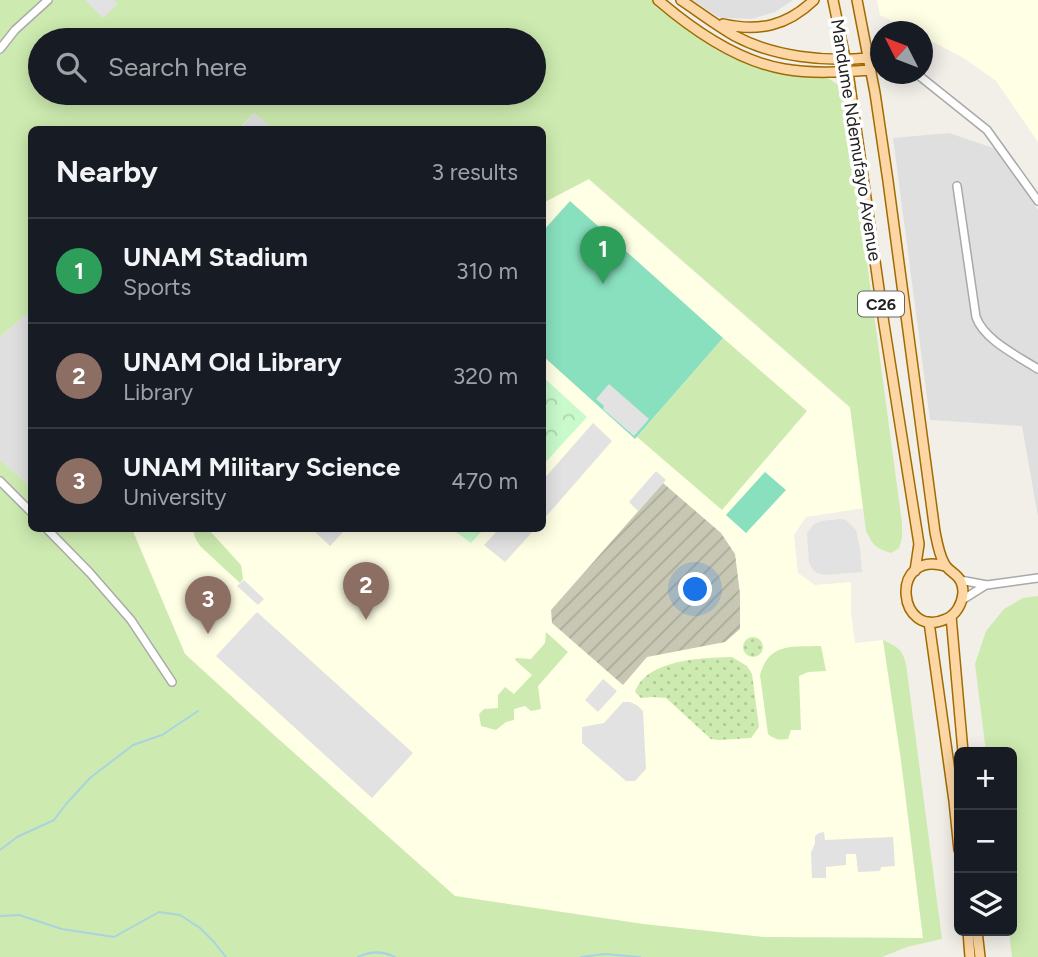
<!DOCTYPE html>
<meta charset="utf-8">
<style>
:root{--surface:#171b24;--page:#242831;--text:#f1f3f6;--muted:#9ea1a6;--line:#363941;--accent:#d40000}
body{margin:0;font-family:Figtree,sans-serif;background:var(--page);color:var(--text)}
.controls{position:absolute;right:21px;bottom:21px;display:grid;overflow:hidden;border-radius:10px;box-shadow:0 4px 18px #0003}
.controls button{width:63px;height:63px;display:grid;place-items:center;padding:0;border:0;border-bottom:2px solid var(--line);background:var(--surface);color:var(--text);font:35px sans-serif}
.compass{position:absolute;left:870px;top:21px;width:63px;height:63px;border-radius:50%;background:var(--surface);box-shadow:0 4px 18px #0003;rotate:312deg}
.you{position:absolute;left:696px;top:590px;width:24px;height:24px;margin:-18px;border:5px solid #fff;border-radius:50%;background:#1a73e8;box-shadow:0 0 0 10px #1a73e833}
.badge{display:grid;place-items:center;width:46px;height:46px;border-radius:50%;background:var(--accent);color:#fff;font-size:23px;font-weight:700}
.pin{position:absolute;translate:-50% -58px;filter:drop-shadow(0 2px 4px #0008)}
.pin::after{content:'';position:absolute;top:37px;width:24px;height:21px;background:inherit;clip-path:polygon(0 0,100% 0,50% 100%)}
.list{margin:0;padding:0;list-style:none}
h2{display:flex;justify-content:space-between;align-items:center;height:91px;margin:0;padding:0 28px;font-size:30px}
h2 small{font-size:23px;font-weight:400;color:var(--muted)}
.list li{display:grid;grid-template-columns:46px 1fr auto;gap:21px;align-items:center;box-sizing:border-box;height:105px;padding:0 28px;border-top:2px solid var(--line)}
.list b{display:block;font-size:26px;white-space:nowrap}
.list p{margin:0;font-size:23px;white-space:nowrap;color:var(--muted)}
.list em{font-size:23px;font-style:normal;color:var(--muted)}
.icon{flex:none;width:38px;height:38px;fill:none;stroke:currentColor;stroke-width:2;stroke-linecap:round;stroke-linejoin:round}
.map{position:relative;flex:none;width:1038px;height:957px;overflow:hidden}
.search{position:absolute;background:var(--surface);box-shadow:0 4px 18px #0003;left:28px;top:28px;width:518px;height:77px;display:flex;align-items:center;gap:18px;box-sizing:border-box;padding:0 24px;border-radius:38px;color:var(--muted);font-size:26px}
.panel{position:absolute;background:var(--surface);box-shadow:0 4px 18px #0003;left:28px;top:126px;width:518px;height:406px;border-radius:10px}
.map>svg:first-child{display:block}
.residential{fill:#e0dfdf}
.education{fill:#ffffe5}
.construction{fill:url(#construction-furrows)}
.grass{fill:#cdebb0;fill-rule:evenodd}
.park{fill:url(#park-crowns)}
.garden{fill:url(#garden-dots)}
.pitch{fill:#88e0be}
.parking{fill:#e2e2e2}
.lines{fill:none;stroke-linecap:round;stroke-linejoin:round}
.stream{stroke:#aad3df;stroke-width:2}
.minor-casing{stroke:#a9a9a9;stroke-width:10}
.major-casing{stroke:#a06b00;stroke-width:12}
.minor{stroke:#fff;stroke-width:7}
.major{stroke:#fcd6a4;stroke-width:9}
.labels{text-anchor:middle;stroke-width:7;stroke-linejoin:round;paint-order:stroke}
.shield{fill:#fff;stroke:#646464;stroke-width:2}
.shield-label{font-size:16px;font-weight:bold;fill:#222}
.street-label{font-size:18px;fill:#222;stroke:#fff}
</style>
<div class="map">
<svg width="1038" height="957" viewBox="0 0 1038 957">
<defs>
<pattern id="construction-furrows" width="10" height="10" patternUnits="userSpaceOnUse" patternTransform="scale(1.75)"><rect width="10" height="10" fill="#c7c7b4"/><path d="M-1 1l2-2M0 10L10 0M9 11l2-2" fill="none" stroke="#abab9a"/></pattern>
<pattern id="park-crowns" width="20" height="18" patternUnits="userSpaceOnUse" patternTransform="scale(1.75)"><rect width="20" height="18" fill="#c8facc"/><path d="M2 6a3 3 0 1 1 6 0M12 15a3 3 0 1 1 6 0" fill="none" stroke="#acd6af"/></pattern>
<pattern id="garden-dots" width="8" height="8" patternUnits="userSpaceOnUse" patternTransform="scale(1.75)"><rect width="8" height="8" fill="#cdebb0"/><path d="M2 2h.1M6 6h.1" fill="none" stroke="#b0c997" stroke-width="1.8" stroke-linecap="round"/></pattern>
</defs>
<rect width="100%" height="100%" fill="#f2efe9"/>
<path class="residential" d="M692,0H793L775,12L752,19L720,18Z
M254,113L273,129L239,130Z
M949,133L996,149L1038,210V517L1022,426L930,420L893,138Z
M31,310V487L0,460V337Z"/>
<path class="education" d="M877,0H1038V142L996,81L964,58L923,37L922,32L912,31L880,15Z
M588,179L850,408L864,508L806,517L794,535L798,573L815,585L851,582V612L855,643L883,640L901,760L923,938L763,937L643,924L455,896L275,736L185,654L132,529L542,528L543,203Z"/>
<path class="construction" d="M663,483L721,533L735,554L740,594V629L725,642L647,657L623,685L552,623L551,610Z"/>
<path class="grass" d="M0,0H654L736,53L828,78L841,87L846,106L902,523V538L899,548L891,553C875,548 873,545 866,531L850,407L589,179L543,203L542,130L273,129L254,113L239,129L32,130L31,310L0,337ZM40,40H534V93H40Z
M723,338L807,411L722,510L637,437Z
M0,460L31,487L32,528L132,529L185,654L275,736L455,896L643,924L763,937L923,938L901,760L883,640C897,647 902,648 906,664L942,939L907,947L882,957H0Z
M193,529H208L241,565L243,579L240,583L201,547L195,538Z
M1038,596V957H1012L1009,931H1012V752H986L975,664L986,631L1004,609L1023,598Z
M546,632L568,652L538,686L541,709L531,711L525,706L514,709V720L506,722L496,730L481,726L479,714L484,709L498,708V695L505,687L514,694L532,675L515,660L516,658L531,659L545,643Z
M821,646L826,671L808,672L799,676L801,730H791L788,739C779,740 775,740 768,734L760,675C769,642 793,647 821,646Z"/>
<path class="park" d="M543,377L587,417L543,465Z
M452,529H484L471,543Z"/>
<path class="garden" d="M743 647a10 10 0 1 1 20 0a10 10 0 1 1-20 0Z
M732,657L747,666L752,674L759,727L751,738L719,740L711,739L666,698L652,697L641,698L635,692C647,659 702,658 732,657Z"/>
<path class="pitch" d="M570,201L723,338L635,439L543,356V231Z
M765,472L786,490L746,533L726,515Z"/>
<path class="parking" d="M85,0H114L118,4L103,18Z
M609,384L649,419L634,436L603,409L604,406L596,399Z
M593,423L612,441L543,520V480Z
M656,471L666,480L638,511L629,502Z
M840,519L846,520L856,530L860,549L862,572L824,575L817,573L813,570L809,563L807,533L814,524L821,521Z
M312,529L346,528V529L330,546Z
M499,529V528L535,529L505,562L484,545Z
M244,580L264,599L258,605L237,586Z
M257,612L413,753L372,798L216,656Z
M603,679L617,691L598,712L585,700Z
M623,702H630L638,706L643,711L646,769L635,781H626L582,743V727L604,723Z
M824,832L825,840L893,837L895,866L881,867L880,871L858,872L856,854H846V865L826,867V878H812L811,853L815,843V836L819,833Z"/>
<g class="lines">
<path class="stream" d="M0,850L17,837L54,820L67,803L90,778L133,745L162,735L198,711
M0,916L19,915L62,929L114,937L159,912L180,915L200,928L214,942L226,957
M358,957C370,951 383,951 395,957
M581,957L605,954L640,957"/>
<g class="minor-casing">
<path id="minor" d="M0,49L15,30L48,0
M868,58L880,66
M917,74L987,130L1038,201
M957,186L976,317C984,340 1018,356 1038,369
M0,481L32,513
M46,528L90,573L131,620L172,682
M960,580L987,585L1038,578
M962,600L986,585"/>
</g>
<g class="major-casing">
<path id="major" d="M658,0C693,30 737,61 784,69C812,74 842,72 870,70
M681,0C699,12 716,25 735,36C774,57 825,62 868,58
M833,0L848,72L884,324L919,544L915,571
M857,0L875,93L888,181L935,532C937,542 939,554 944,563C949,574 963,573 963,593C962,604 956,615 946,619C898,641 888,550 945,566
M723,24C759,32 787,26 814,0
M951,616L963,752
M929,622L954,801L959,850
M968,931L970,957
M977,931L980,957"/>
</g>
<use href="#minor" class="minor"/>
<use href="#major" class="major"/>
</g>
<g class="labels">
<rect class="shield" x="858" y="291.5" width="46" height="25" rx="5"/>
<g class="shield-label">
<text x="881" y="310">C26</text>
</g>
<g class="street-label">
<text transform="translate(856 140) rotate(81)" y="6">Mandume Ndemufayo Avenue</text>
</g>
</g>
</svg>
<div class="controls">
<button>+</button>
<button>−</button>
<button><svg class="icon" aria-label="layers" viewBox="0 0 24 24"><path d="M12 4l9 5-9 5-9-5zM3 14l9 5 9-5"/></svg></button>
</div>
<svg class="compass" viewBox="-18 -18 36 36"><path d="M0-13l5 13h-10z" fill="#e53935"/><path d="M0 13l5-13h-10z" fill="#9ea1a6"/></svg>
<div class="you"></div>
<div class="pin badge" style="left:603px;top:284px;background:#2e9e5b">1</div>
<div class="pin badge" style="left:366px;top:620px;background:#8d6e63">2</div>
<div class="pin badge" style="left:208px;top:634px;background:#8d6e63">3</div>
<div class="search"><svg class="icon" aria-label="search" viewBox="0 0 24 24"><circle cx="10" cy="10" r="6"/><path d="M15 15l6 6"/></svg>Search here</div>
<section class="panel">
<h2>Nearby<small>3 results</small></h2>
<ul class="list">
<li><span class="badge" style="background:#2e9e5b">1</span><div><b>UNAM Stadium</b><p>Sports</p></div><em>310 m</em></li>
<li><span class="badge" style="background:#8d6e63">2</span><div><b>UNAM Old Library</b><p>Library</p></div><em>320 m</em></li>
<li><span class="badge" style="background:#8d6e63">3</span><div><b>UNAM Military Science</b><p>University</p></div><em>470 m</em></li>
</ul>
</section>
</div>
